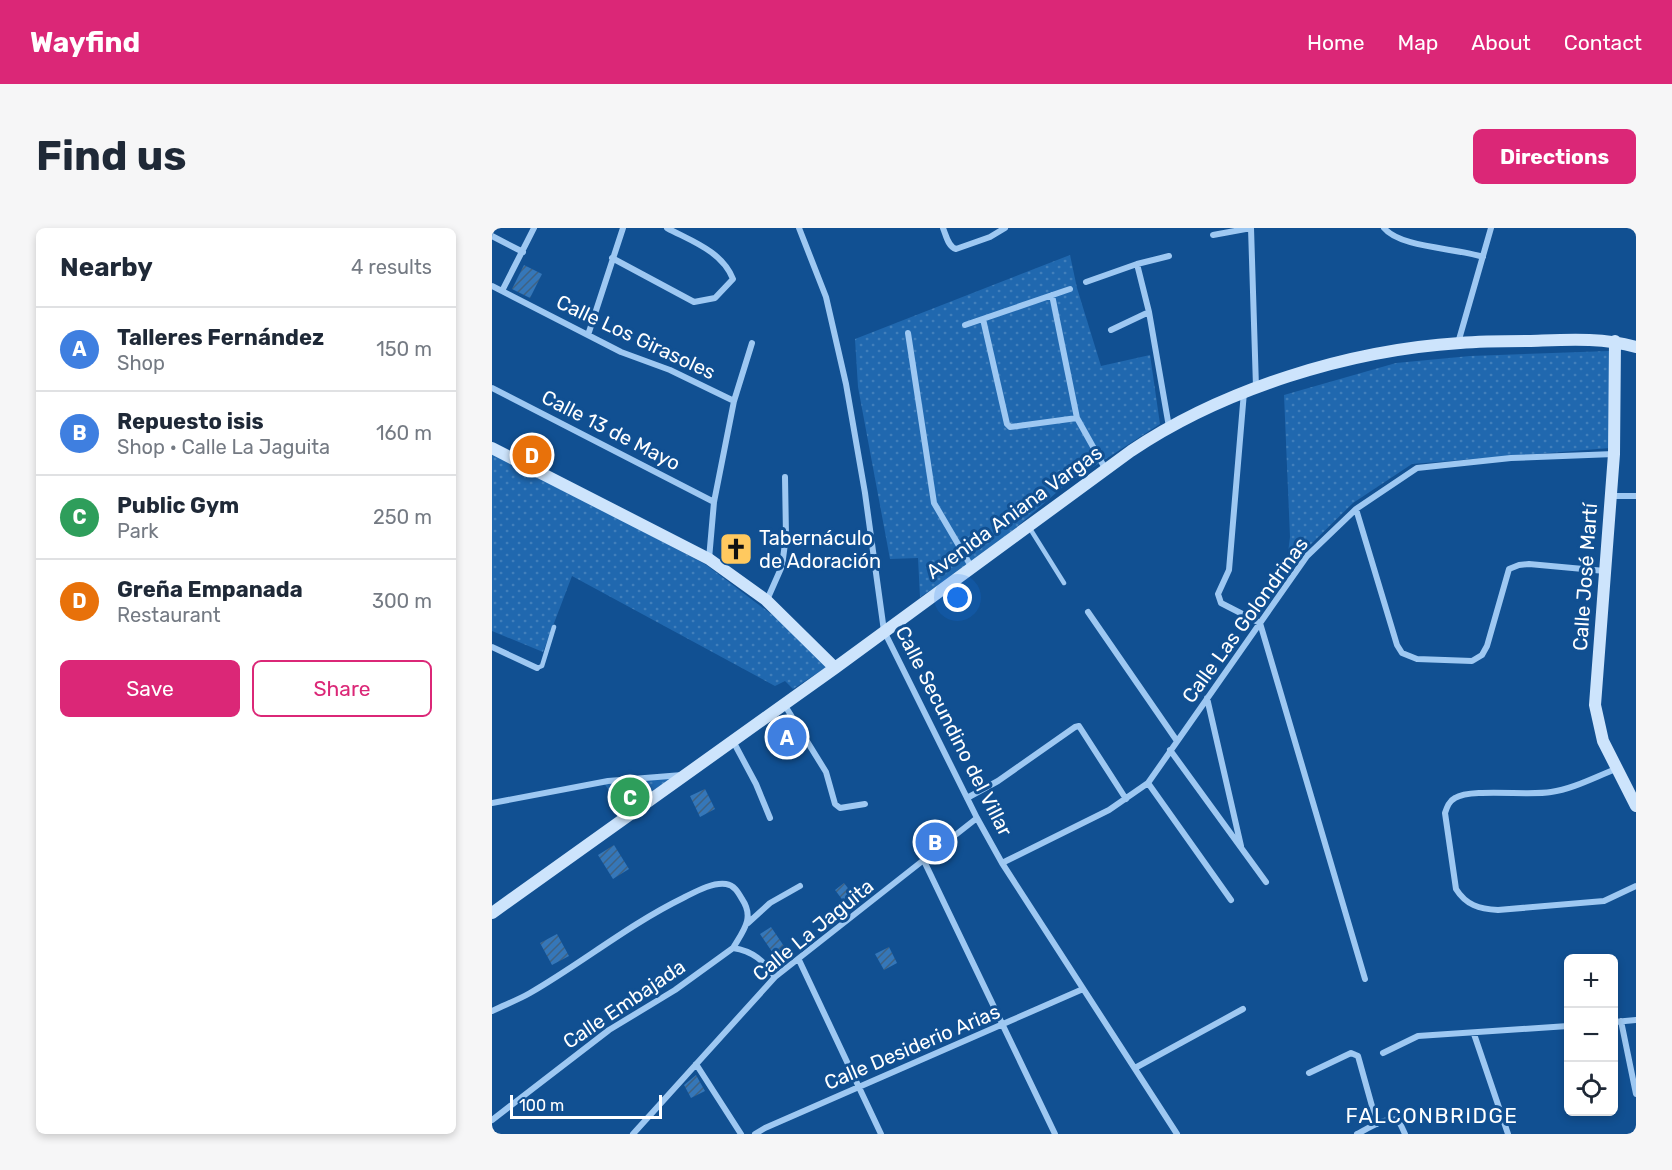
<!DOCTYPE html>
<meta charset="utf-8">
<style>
:root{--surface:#fff;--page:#f6f6f7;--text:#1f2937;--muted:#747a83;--line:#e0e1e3;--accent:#db2777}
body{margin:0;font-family:Rubik,sans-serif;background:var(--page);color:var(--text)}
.controls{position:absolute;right:18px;bottom:18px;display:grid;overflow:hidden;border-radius:9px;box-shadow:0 3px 9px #0003}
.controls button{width:54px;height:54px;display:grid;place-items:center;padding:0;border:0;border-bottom:2px solid var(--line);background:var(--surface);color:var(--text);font:30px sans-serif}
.scale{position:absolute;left:18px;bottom:15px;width:152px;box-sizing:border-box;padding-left:6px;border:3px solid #fff;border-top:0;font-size:16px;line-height:21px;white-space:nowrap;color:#fff;-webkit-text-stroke:4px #115092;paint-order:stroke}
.you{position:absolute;left:466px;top:370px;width:21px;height:21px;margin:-15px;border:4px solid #fff;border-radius:50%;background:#1a73e8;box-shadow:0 0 0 9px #1a73e833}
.badge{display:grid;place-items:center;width:39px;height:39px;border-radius:50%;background:var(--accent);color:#fff;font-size:20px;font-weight:700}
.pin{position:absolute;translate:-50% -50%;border:3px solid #fff;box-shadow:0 2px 6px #0006}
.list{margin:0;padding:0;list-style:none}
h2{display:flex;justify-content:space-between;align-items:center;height:78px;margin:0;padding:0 24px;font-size:26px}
h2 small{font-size:20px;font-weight:400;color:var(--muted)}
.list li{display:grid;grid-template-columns:39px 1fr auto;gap:18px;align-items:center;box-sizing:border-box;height:84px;padding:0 24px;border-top:2px solid var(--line)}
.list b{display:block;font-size:22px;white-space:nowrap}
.list p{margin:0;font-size:20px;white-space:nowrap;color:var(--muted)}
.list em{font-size:20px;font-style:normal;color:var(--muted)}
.actions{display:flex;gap:12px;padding:18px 24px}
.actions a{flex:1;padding:14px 0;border:2px solid var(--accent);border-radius:9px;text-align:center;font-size:21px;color:var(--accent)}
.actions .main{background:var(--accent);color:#fff}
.icon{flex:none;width:33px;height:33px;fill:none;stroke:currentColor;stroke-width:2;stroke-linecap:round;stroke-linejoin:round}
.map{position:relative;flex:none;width:1144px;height:906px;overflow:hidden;border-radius:9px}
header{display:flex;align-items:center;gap:36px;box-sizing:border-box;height:84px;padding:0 30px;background:var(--accent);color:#fff}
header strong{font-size:28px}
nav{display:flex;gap:33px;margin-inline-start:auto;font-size:21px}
.intro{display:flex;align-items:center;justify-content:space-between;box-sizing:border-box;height:144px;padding:0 36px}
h1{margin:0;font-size:42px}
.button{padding:15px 27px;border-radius:9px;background:var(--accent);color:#fff;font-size:21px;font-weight:700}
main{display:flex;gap:36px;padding:0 36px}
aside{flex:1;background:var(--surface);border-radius:9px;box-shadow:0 3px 9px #0003}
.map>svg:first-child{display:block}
.grass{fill:url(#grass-dots)}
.building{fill:url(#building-hatch)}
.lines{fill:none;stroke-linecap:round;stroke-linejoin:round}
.lane{stroke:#9ec8f2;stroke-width:4.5}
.street{stroke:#9ec8f2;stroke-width:6}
.secondary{stroke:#cde4fc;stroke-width:12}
.labels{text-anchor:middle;stroke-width:6;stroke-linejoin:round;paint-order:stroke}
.street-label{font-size:20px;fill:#fff;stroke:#115092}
.poi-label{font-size:20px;fill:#fff;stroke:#115092;text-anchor:start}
.neighbourhood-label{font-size:21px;letter-spacing:1.5px;fill:#fff;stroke:#115092}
</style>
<header>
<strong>Wayfind</strong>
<nav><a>Home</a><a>Map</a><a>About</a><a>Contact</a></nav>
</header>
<div class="intro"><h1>Find us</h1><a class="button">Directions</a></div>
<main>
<aside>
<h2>Nearby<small>4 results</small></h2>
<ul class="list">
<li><span class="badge" style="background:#3f7fe0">A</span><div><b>Talleres Fernández</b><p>Shop</p></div><em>150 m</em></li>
<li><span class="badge" style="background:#3f7fe0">B</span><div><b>Repuesto isis</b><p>Shop · Calle La Jaguita</p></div><em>160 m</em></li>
<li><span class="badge" style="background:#2e9e5b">C</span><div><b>Public Gym</b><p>Park</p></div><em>250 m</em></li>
<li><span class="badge" style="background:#e8710a">D</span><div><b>Greña Empanada</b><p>Restaurant</p></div><em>300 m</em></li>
</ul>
<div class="actions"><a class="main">Save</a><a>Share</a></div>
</aside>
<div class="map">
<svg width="1144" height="906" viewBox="0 0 1144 906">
<defs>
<pattern id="grass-dots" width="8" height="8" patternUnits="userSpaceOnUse" patternTransform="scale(1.5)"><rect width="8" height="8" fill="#2068af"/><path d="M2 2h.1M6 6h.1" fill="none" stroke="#417fbb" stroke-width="1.8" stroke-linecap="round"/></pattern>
<pattern id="building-hatch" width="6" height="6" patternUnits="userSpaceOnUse" patternTransform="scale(1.5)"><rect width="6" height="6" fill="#3577b9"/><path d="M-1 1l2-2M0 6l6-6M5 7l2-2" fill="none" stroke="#406282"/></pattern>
</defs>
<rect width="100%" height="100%" fill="#115092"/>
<path class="grass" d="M578,27L585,60L609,138L658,127L668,196L572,258L490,329L428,369L426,330L398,331L366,159L363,111Z
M1117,123L1118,220L920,236L861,275L814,321L793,349L798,309L792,167L904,135L978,128Z
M0,224L213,336L291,395L336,438L301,461L293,453L283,458L80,348L51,424L0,403Z
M189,548L131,584L112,555Z"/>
<path class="building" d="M32,37L50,46L38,70L20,61Z
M233,309L258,312L252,336L231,325Z
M213,561L223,581L208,589L198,568Z
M122,617L137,641L121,651L106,627Z
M352,655L368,676L359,683L343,662Z
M279,699L296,724L285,731L268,706Z
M65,706L77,728L60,737L48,715Z
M397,719L405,735L392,742L383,726Z
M204,847L213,863L199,870L192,857Z"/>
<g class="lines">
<path class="lane" d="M537,299L572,355
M45,440L50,438L62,399"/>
<path class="street" d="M307,0L334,69L354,156L373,265L392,403L485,590L510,635L685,906
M451,0C454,7 456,19 464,21L498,9L513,0
M759,0L764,159
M892,0C908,20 965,20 991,29
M721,7L759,0
M0,8L31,24
M120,30L202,74L223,70L241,51C230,23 199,13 175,0
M645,36L657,84L677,199
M594,54L645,36L677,28
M0,58L129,124L178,142L242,173
M10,63L42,0
M560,67L585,190L614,242
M491,91L515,196L518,199L585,190
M473,97L578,61
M619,102L657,84
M416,105L442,275L480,340
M96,107L131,0
M966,115L999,0
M0,160L222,274
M752,164L737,342L726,366L729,375L768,395L873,751
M1119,268H1144
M864,281L905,417L910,425L925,431L980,433L990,427L995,418L1017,341L1027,337L1037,336L1113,343
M217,331L222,274L242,173L260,115
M275,372L290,338L294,308L293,249
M596,384L685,513
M0,419L45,440
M715,470L749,618
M292,476L334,544L343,576L348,580L373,576
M241,513L264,556L278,590
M678,522L774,654
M1124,541C1103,549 1081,561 1059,564C1037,568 979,560 963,570C957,573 955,579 953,585L964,661C974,677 987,681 1006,682L1112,673L1144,658
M656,555L739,672
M475,570L506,553L583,499L587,498L634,571
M0,575L116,553L190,547
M432,633L563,906
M510,635L617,582L656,555L815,328L864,281L925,240L1019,230L1122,226
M256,695L278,675L308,658
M307,732L389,906
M0,783C12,777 26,772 38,765C90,735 136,697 191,670C203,664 220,654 234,656C242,657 246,664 250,671C263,690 251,703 241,720
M1129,793L1144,866
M1122,794L1144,792
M982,806L1016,906
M891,825L926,808L1076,798
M204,836L249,906
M643,840L751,781
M817,845L859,825L866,828L885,896
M0,892L117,802L183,762L241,720C261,723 272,733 283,749
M141,906L283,749L485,590
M263,906L273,900L591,761
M865,906C873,902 898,886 906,893C909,896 911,902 913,906"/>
<path class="secondary" d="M1123,113L1122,226L1103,477L1111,513L1144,578
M0,220L217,331L274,372L343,440
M0,685L343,440L639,223C731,161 857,122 968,115C990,113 1013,113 1036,113C1072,112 1109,109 1144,119"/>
</g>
<defs>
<g id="church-square" transform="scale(1.725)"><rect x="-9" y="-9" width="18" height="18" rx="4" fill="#ffc95f" stroke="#115092"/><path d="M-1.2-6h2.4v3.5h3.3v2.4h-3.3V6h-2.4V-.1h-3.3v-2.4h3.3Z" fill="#111"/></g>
</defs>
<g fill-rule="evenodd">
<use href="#church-square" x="244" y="321"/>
</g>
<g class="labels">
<g class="street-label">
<text transform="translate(144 109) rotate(25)" y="7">Calle Los Girasoles</text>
<text transform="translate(119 202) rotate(27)" y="7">Calle 13 de Mayo</text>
<text transform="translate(522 284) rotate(-36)" y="7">Avenida Aniana Vargas</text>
<text transform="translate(1093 349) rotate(-86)" y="7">Calle José Martí</text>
<text transform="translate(753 392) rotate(-54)" y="7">Calle Las Golondrinas</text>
<text transform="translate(462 503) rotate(63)" y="7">Calle Secundino del Villar</text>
<text transform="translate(321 702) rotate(-39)" y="7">Calle La Jaguita</text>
<text transform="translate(132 776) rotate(-34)" y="7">Calle Embajada</text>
<text transform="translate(420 819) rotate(-23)" y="7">Calle Desiderio Arias</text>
</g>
<g class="poi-label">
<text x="267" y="317">Tabernáculo<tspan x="267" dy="23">de Adoración</tspan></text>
</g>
<g class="neighbourhood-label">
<text x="940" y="895">FALCONBRIDGE</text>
</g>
</g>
</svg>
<div class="controls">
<button>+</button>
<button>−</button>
<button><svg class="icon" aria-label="locate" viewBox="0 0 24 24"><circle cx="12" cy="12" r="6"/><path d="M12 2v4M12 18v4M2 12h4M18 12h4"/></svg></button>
</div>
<div class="scale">100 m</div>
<div class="you"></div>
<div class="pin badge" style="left:295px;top:509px;background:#3f7fe0">A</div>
<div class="pin badge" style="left:443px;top:614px;background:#3f7fe0">B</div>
<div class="pin badge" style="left:138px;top:569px;background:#2e9e5b">C</div>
<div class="pin badge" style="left:40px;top:227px;background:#e8710a">D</div>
</div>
</main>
